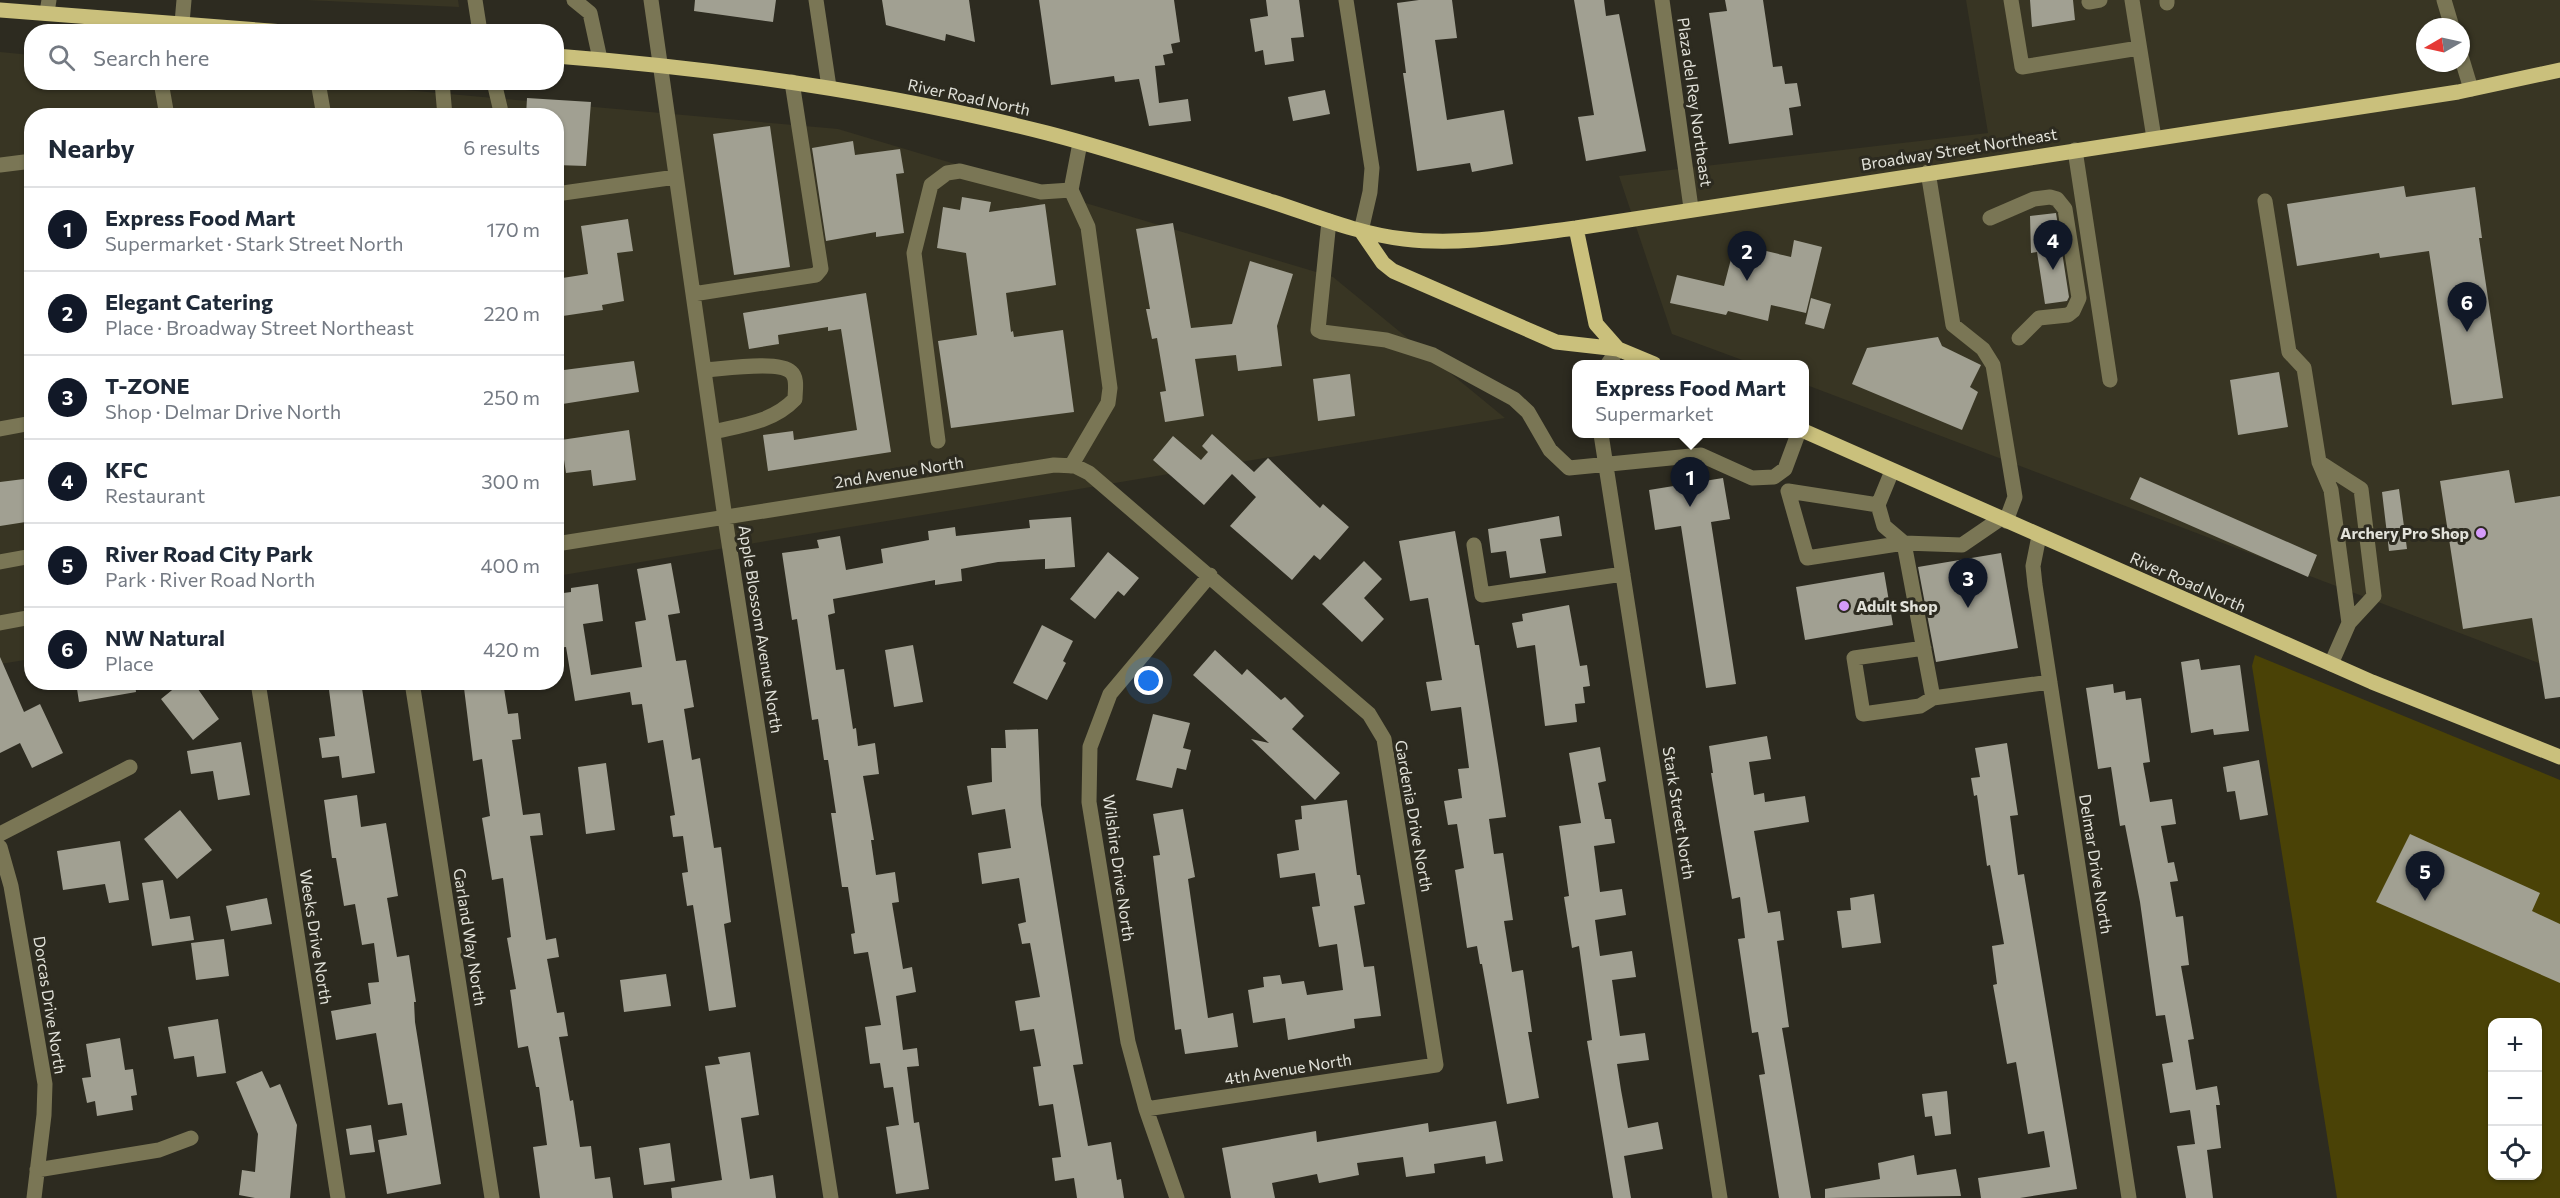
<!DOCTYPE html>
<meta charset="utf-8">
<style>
:root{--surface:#fff;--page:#f2f2f3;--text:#1f2937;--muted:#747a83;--line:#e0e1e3;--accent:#111827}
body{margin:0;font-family:Commissioner,sans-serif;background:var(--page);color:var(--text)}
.controls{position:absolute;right:18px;bottom:18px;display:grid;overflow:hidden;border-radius:12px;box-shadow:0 2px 4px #0004}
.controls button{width:54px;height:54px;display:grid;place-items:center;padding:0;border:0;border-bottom:2px solid var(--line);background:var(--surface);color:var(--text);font:30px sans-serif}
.compass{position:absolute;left:2416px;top:18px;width:54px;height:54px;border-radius:50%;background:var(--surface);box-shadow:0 2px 4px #0004;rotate:261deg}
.you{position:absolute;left:1149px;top:681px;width:21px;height:21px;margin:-15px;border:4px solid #fff;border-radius:50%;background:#1a73e8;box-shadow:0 0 0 9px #1a73e833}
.badge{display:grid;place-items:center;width:39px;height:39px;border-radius:50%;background:var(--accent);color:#fff;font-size:20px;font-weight:700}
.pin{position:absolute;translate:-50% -50px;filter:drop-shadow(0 2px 3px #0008)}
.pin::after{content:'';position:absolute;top:32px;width:21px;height:18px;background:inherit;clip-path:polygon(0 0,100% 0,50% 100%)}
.popup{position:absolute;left:1572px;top:360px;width:237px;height:78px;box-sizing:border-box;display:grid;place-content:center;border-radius:12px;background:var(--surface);filter:drop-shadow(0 2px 4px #0005);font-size:20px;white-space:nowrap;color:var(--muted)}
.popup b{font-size:22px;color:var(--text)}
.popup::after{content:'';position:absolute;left:50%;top:100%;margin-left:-12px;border:12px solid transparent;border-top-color:var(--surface)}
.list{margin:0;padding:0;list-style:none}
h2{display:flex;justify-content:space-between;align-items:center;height:78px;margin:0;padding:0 24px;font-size:26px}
h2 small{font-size:20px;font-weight:400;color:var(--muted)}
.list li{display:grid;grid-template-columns:39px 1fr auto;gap:18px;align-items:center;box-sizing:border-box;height:84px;padding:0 24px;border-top:2px solid var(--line)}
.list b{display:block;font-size:22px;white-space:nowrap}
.list p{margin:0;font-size:20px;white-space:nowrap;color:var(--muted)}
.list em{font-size:20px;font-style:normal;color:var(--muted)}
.icon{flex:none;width:33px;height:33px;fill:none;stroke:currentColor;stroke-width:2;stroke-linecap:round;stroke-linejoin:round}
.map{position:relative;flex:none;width:2560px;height:1198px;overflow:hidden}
.search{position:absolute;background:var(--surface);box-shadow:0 2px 4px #0004;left:24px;top:24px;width:540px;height:66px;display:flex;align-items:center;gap:15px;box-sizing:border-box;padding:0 21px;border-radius:24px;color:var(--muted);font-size:22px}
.panel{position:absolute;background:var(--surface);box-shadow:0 2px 4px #0004;left:24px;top:108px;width:540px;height:582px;border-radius:24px}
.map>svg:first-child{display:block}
.built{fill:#383523;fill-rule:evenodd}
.green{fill:#4a4206;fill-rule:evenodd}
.building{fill:#a1a092}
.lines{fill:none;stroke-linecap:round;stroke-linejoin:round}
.minor{stroke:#7a7655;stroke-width:15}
.major{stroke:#cac07c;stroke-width:15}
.poi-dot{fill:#d59bfa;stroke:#2d2b20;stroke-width:2}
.labels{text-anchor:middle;stroke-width:6;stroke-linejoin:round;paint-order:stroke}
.street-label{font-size:16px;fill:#e2e2da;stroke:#2d2b20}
.poi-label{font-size:16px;font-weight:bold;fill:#e2e2da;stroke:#2d2b20;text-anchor:end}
</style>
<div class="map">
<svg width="2560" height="1198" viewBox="0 0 2560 1198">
<rect width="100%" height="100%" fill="#2d2b20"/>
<path class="built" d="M306,0H458L459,7Z
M1966,0H2560V671L1804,384V364H1753L1672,334L1619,176L1988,133ZM2425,27H2461V63H2425Z
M0,52L31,55L32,82L328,83L838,129L1333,277L1505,418L557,576L556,116H32L31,659L0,664Z"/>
<path class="green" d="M2255,655L2560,780V1198H2337L2252,666ZM2492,1022H2538V1176H2492Z"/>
<path class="building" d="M695,0H776L773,22L694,11Z
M882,0H969L975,42L946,34L945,41L886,25Z
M1039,0H1174L1180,42L1171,44L1173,53L1163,55L1165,65L1155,66L1159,103L1188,99L1191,121L1149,126L1139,79L1115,82L1114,76L1051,85Z
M1266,0H1299L1304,37L1291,38L1294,61L1265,65L1263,50L1255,52L1250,19L1268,16Z
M1419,0H1452L1457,38L1435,40L1447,120L1504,110L1513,164L1472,172L1470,163L1417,171L1403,73H1406L1397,3Z
M1574,0H1604L1606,16L1619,14L1646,151L1586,161L1578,117L1594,115Z
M1725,0H1763L1773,67L1782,66L1785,84L1797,83L1801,106L1789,108L1793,135L1729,144L1709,13L1727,11Z
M2030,0H2073L2075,20L2032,27Z
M1325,90L1330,114L1293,121L1288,97Z
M527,98L591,102L586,166L556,165V116H526Z
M770,126L790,267L734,275L713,134Z
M853,141L855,155L900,149L904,173L896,174L904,233L876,237V232L826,241L812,148Z
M2404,186L2406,197L2475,187L2482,238H2479L2503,398L2452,405L2429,251L2380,258L2379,253L2297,266L2287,204Z
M962,197L991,202L989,212L1045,204L1056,285L1006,293L1011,332L1013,331L1014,337L1063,330L1074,412L951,428L938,341L977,335L966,253L937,248L943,207L960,210Z
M2056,213L2069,297L2067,301L2045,304L2037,252L2031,253L2030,216Z
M628,219L633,251L617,253L624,301L602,305L603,310L556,317V279L588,274L581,226Z
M1173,223L1191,328L1232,324L1250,261L1293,274L1277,326L1282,366L1238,371L1236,355L1195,359L1204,416L1165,422L1160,392L1166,391L1157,338L1152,339L1146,309H1150L1136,229Z
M1794,240L1822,247L1806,313L1771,305L1768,321L1728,311L1726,315L1670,303L1677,275L1724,286L1731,259L1741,261L1745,246L1791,257Z
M866,293L891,452L768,471L763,435L793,431L794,440L857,430L841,329L828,331V327L778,335L779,344L749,349L743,313Z
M1811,298L1831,304L1824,329L1805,324Z
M1938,337L1942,346L1981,365L1970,387L1978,392L1962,430L1852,384L1867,348Z
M634,361L639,392L556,405V371Z
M2279,372L2288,427L2238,435L2230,380Z
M1350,374L1355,416L1318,421L1313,379Z
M629,430L636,480L593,486L591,470L566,473L561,440Z
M1212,434L1254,472L1268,458L1320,508L1323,504L1349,527L1320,560L1314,555L1292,580L1230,526L1256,497L1232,474L1204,505L1153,460L1173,436L1201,460L1208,452L1202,446Z
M2509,470L2515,503L2560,496V697L2545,699L2532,618L2463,629L2440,481Z
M2140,477L2317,555L2308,577L2130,499Z
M32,478V521L0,526V482Z
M1723,478L1730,519L1711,522L1736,684L1706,688L1681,526L1655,530L1649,490Z
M2399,489L2407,549L2389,551L2382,492Z
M1559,516L1562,536L1540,539L1546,573L1510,578L1506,551L1491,553L1488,529Z
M1071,517L1075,567L1045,569V559L998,562L961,569L962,581L935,585V580L833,599L835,613L828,615L836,670L844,669L853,729L856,728L858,746L875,743L879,774L863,776L874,840H871L876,875L895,872L899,902L892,903L903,969L912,967L916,992L896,996L903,1050L917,1048L919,1066L907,1067L914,1123L919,1122L929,1189L896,1194L886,1127L899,1125L893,1087L884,1088L880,1063L870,1064L865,1027L881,1025L868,952L854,954L851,934L855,933L848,887H842L831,813H836L828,760H824L818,719L812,720L797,619L792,620L782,553L819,548L817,540L840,536L846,570L883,563L881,549L929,540L928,531L955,527L956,536L1030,528L1029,520Z
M1455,531L1475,645H1479L1498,764L1506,817L1489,819L1494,854L1503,853L1513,920L1504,921L1512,972L1523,970L1532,1032H1528L1539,1098L1507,1104L1482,964H1480L1477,946L1467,948L1455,870L1464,868L1457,824L1448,825L1444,801L1462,798L1458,769L1469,768L1461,707L1431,711L1426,682L1442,680L1428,598L1410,601L1399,541Z
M1108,552L1139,578L1124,596L1118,591L1095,619L1070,599Z
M2001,553L2018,648L1936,662L1918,567Z
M1364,561L1382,579L1364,598L1384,619L1362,642L1322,604Z
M671,563L680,613L668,615L676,661L686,660L694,707L684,709L692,760L700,758L714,848L721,847L731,922L724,924L736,1007L709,1011L693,905L687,906L682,873L688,872L683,836L673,837L670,816L675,815L663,740L648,743L642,704L632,705L630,692L575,701L566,647L556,648V594L571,592V588L598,584L603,621L583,624L591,675L642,667L635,622L646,620L637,569Z
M1884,572L1893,625L1805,640L1796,587Z
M1569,605L1580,666L1587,665L1590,686L1583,687L1585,703L1575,704L1577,722L1545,726L1535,645L1517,648L1512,623L1523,621L1522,614Z
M1042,625L1073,641L1063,661L1066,663L1047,700L1013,683Z
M913,645L923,702L894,707L885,650Z
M1215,650L1242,675L1247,669L1281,700L1285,697L1304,716L1292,729L1340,773L1315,800L1251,739L1269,743L1193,675Z
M0,657L24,712L40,704L63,753L32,768L20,743L0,753Z
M2199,659L2201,670L2240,665L2249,731L2214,735L2213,729L2191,733L2181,662Z
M76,682H135L136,692L79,702Z
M182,682H193L219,719L193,740L161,699Z
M328,682H361L375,773L342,778L339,756L322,758L319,738L335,736Z
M503,682L508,714L518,713L521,739L512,740L523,815L540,813L543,835L530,836L546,940L556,938L559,957L547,959L557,1013L564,1012L568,1036L559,1037L570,1101L573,1100L580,1147L591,1146L595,1179L610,1177L613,1198H540L533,1147L547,1145L539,1087H536L528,1046L518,1048L510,990L516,989L507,938L511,937L503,878L492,880L482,818L490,816L482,759L473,761L464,688Z
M2113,684L2114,693L2125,691L2126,700L2141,698L2150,762L2143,763L2150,802L2172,799L2176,824L2161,826L2168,863L2174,862L2178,881L2170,882L2176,917L2183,916L2189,965L2181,966L2194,1039L2188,1040L2196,1090L2217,1086L2220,1105H2216L2221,1148L2207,1150L2213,1198H2186L2177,1146L2195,1144L2190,1110L2170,1113L2162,1064L2173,1062L2165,1015L2156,1016L2140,902L2125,825L2120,826L2111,767L2098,769L2086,688Z
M1153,714L1190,723L1183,748L1191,750L1186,770L1177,768L1172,788L1136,780Z
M1038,729L1041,805L1083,1064L1073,1065L1081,1108L1088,1146L1111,1142L1117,1180L1121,1179L1124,1198H1077L1074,1178L1055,1181L1052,1158L1061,1157L1053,1104L1039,1106L1033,1067L1041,1066L1034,1029L1020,1031L1015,1001L1040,997L1030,943L1022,944L1018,924L1026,922L1019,878L982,884L978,853L1011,848L1005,809L972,815L967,786L992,782L991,748H1006L1005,730Z
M1767,736L1771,759L1749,762L1754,795L1764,793L1765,802L1805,796L1809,822L1754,831L1768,913L1780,911L1784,940L1777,941L1789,1027L1782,1028L1811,1198H1779L1759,1075L1765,1074L1758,1032L1752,1033L1738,939L1745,938L1740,897L1732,899L1711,773H1713L1709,746Z
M241,742L250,795L218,800L213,771L191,774L187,751Z
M2007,743L2018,815L2010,816L2018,875L2024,874L2077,1189L2020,1198H1981L1978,1178L2050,1167L2044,1131L2028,1134L2016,1062L2007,1064L1993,985L1997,984L1992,946L2004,944L1990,865L1987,866L1977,795L1974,796L1971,778L1980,777L1975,748Z
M1600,747L1606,781L1598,783L1605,819H1611L1615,843L1594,846L1600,892L1622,889L1626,915L1595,920L1600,956L1632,951L1636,977L1612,980L1620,1036L1645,1033L1649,1060L1617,1064L1621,1090L1628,1128L1658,1122L1663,1149L1624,1156L1631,1198H1613L1587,1041L1592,1040L1579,946L1572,948L1564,897L1569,896L1559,826L1581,823L1569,753Z
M2259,760L2268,815L2240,820L2235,791L2227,792L2223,767Z
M606,763L615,830L586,834L578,767Z
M357,795L361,827L386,823L398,896L387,898L397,957L409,955L416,1002H414L415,1022L441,1184L387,1194L378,1140L407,1135L402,1103L388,1105L376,1033L336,1040L331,1011L371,1004L368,983L379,982L374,943L362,945L355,904L344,906L336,858H332L324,800Z
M1347,800L1357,875H1360L1365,904L1354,906L1364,967L1374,966L1381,1016L1354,1019L1355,1028L1288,1040L1285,1018L1253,1023L1248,990L1264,987L1263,977L1280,975L1282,984L1304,981L1307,995L1343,990L1337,944L1319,947L1312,907L1320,906L1315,873L1280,878L1277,854L1299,850L1295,820L1302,819L1301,806Z
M1183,809L1195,877L1188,879L1208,1018L1233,1013L1238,1047L1185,1054L1181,1029L1175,1030L1153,856L1160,855L1153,814Z
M180,810L212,850L177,879L144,839Z
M2410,834L2540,893L2532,911L2560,924V983L2376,902Z
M120,841L129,900L109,903L105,884L63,890L57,851Z
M163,880L170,919L190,916L194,940L152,946L142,883Z
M1874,894L1881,943L1842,948L1837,911L1851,910L1850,898Z
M267,898L272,924L231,931L226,906Z
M224,939L229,976L196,980L191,943Z
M666,974L671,1006L624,1012L620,980Z
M218,1019L226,1073L197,1077L194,1056L174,1059L168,1027Z
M120,1038L125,1070L133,1069L137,1095L131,1096L133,1110L97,1116L95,1101L87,1103L82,1078L91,1077L86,1044Z
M750,1052L759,1115L741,1118L750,1179L773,1175L776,1198H672L671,1188L722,1180L705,1066L720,1064L718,1057Z
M262,1071L270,1088L280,1084L297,1125L290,1198H255L239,1195L242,1170L255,1172L258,1134L236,1082Z
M1947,1091L1951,1134L1935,1136L1932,1116L1925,1117L1922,1094Z
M1496,1121L1503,1161L1486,1164L1485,1156L1434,1164L1435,1173L1406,1177L1403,1157L1357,1163L1359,1175L1319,1183L1317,1174L1272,1183L1275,1198H1231L1222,1148L1316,1131L1317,1142L1428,1123L1429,1132Z
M371,1125L375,1152L350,1155L346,1129Z
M670,1143L675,1181L644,1185L639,1148Z
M1914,1155L1917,1175L1956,1169L1961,1196L1825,1198V1189L1880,1179L1878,1163Z"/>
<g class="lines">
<path class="minor" d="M475,0L480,32
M574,0L590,13L600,59
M651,0L725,518L831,1198
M816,0L829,87
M1346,0L1372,168L1370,192L1361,231
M1662,0L1691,208
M2011,0L2022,67L2139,48
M2132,0L2154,138
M2167,0V3
M2444,0L2452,27
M2089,2L2100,0
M47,12L49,0
M182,23L184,0
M2461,56L2471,89
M161,82L167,116
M318,82L324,116
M442,82L445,116
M494,82L502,116
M2075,150L2110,380
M0,165L32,161
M1928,172L1953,325L1983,349L1993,365L2015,497L2006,521
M556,194L676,177
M2265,201L2289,352L2304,368L2319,462L2331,490L2349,623
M1990,218L2034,199L2050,197L2057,199L2065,209L2079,298L2073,311L2068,315L2039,318L2019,338
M1329,221L1318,330L1322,332L1386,340L1433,355L1514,399L1528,412L1550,450L1569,468L1701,455L1752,478L1774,477L1785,469L1798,434
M693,294L816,275L821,269L792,82
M1608,364L1618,349
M704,370C722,369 779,360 791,372C798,378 795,390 795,399C773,422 743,425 713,432
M0,429L32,423
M1601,434L1720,1198
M938,441L914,253L931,185L947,173L960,171L1041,192L1071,190
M2319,462L2361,489L2374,596L2349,623L2331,664
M1071,466L1108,403L1110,388L1088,227L1071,190L1080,143
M1892,471L1878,505L1884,526L1904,543L1962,545L2000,519
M1878,505L1788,491L1807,558L1904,543L1933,698L2050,682
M2039,536L2033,566L2035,585L2129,1198
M556,544L1054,465L1075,466L1089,473L1369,714L1384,739L1436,1065L1146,1109
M1474,545L1482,595L1623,574
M0,562L32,556
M0,623L32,617
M1924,648L1854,658L1863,714L1920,706L1933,698
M258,682L338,1198
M412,682L492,1198
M0,834L130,767
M0,847L11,886L45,1084L44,1115L34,1198
M37,1170L159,1150L191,1138
M1177,1198L1146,1109L1128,1042L1089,802L1090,747L1110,694L1210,575"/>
<path class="major" d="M0,10L284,32
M556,56C722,69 886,92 1047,133C1124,153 1198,178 1273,202C1316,216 1359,234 1404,239C1461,246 1519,235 1576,228L2458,92L2560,70
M1576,228L1596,324L1618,349
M1361,231L1383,263L1393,271L1556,342L1618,349L1654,364
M1804,431L2372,682L2560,757"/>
</g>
<g class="poi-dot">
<circle cx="2481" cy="533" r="6"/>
<circle cx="1844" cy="606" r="6"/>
</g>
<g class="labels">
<g class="street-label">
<text transform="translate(969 97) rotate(12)" y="6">River Road North</text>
<text transform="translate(1695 102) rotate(82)" y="6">Plaza del Rey Northeast</text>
<text transform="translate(1959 149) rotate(-9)" y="6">Broadway Street Northeast</text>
<text transform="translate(899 472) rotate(-9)" y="6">2nd Avenue North</text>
<text transform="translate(2188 582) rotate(24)" y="6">River Road North</text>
<text transform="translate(761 629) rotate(81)" y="6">Apple Blossom Avenue North</text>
<text transform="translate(1679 813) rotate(81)" y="6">Stark Street North</text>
<text transform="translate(1414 816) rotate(80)" y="6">Gardenia Drive North</text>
<text transform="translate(2096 864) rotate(81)" y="6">Delmar Drive North</text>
<text transform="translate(1119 868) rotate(82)" y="6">Wilshire Drive North</text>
<text transform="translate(316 937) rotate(81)" y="6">Weeks Drive North</text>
<text transform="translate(470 937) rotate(81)" y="6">Garland Way North</text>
<text transform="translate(50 1005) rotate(81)" y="6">Dorcas Drive North</text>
<text transform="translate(1288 1069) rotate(-9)" y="6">4th Avenue North</text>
</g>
<g class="poi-label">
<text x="2469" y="539">Archery Pro Shop</text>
<text x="1856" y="612" text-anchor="start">Adult Shop</text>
</g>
</g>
</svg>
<div class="controls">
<button>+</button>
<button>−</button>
<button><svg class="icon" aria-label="locate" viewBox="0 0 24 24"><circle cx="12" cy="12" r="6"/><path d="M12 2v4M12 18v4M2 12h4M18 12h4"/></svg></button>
</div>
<svg class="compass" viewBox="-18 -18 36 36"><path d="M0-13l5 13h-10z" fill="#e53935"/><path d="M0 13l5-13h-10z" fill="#747a83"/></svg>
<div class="you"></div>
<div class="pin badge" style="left:1690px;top:507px">1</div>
<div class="popup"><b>Express Food Mart</b>Supermarket</div>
<div class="pin badge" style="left:1747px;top:281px">2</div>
<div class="pin badge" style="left:1968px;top:608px">3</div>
<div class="pin badge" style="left:2053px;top:270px">4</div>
<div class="pin badge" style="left:2425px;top:901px">5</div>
<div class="pin badge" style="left:2467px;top:332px">6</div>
<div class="search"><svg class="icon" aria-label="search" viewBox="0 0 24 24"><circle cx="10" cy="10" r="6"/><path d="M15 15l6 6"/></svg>Search here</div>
<section class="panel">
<h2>Nearby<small>6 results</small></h2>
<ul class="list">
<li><span class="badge">1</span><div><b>Express Food Mart</b><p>Supermarket · Stark Street North</p></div><em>170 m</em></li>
<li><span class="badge">2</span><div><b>Elegant Catering</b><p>Place · Broadway Street Northeast</p></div><em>220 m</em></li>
<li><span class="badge">3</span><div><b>T-ZONE</b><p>Shop · Delmar Drive North</p></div><em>250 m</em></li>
<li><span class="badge">4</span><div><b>KFC</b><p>Restaurant</p></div><em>300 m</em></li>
<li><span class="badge">5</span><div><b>River Road City Park</b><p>Park · River Road North</p></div><em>400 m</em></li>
<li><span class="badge">6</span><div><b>NW Natural</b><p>Place</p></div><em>420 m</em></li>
</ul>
</section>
</div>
